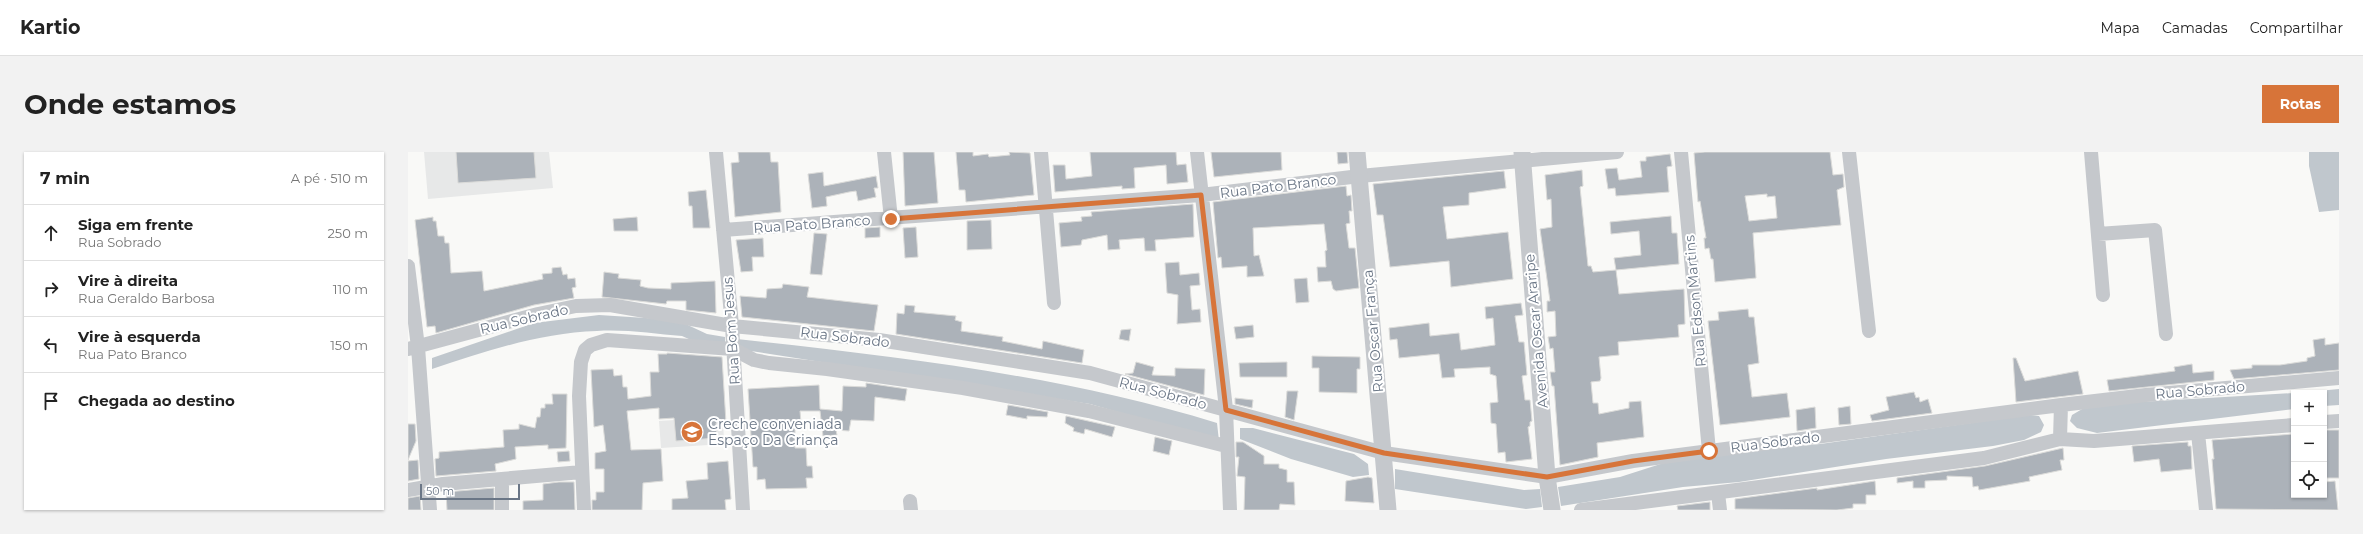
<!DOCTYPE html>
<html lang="pt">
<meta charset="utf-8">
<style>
:root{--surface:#fff;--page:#f2f2f2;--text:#222;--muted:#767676;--line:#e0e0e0;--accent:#d77439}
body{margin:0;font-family:Montserrat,sans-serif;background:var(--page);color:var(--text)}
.controls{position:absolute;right:12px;bottom:12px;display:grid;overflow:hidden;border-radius:0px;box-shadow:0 1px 3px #0004}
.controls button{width:36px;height:36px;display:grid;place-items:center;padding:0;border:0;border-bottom:1px solid var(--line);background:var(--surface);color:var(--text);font:20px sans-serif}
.scale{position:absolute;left:12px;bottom:10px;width:100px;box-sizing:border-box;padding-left:4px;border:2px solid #6a7686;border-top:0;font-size:11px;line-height:14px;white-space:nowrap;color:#6a7686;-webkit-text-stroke:3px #fff;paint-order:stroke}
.stop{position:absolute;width:12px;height:12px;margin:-9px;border:3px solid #d77439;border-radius:50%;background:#fff}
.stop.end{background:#d77439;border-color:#fff;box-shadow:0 1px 4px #0008}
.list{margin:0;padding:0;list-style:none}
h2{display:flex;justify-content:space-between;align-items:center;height:52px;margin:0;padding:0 16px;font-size:17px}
h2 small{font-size:13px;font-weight:400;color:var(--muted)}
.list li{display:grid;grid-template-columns:26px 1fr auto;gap:12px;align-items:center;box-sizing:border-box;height:56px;padding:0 16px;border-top:1px solid var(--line)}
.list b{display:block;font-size:15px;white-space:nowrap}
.list p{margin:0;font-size:13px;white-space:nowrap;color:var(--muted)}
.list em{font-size:13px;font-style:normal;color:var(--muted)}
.icon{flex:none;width:22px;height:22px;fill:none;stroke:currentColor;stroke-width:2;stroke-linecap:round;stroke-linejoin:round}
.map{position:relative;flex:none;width:1931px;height:358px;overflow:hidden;border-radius:0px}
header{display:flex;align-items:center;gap:24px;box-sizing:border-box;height:56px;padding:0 20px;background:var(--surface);border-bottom:1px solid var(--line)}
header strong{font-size:19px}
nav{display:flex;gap:22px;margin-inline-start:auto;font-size:14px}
.intro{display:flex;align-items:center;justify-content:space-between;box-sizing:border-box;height:96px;padding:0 24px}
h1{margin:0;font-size:28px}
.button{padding:10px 18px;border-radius:0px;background:var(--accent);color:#fff;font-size:14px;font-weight:700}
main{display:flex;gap:24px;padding:0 24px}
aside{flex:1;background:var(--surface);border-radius:0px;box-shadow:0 1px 3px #0004}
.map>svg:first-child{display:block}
.built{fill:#e7e8e8}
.water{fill:#c0c7cd}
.building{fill:#acb2b9;stroke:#dbdbd9;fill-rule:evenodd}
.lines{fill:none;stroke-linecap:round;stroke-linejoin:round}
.minor{stroke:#c5c8cc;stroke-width:14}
.tertiary{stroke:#c5c8cc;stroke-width:17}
.route{stroke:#d77439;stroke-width:5}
.labels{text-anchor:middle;stroke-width:4;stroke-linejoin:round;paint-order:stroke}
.street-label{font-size:14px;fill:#6a7686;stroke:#fff}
.poi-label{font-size:14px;fill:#6a7686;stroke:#fff;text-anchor:start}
</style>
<header>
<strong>Kartio</strong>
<nav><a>Mapa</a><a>Camadas</a><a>Compartilhar</a></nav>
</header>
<div class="intro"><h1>Onde estamos</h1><a class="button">Rotas</a></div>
<main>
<aside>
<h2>7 min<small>A pé · 510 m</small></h2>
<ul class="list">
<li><svg class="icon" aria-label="ahead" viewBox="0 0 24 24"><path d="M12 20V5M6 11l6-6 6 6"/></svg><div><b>Siga em frente</b><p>Rua Sobrado</p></div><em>250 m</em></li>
<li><svg class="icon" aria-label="right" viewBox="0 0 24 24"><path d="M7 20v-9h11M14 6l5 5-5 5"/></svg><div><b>Vire à direita</b><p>Rua Geraldo Barbosa</p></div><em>110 m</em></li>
<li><svg class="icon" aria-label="left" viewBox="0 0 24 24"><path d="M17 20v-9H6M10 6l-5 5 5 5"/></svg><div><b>Vire à esquerda</b><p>Rua Pato Branco</p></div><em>150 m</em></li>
<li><svg class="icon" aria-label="arrive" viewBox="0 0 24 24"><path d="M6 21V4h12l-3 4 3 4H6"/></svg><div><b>Chegada ao destino</b></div></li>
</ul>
</aside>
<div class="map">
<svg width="1931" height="358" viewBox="0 0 1931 358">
<rect width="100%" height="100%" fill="#f9f9f7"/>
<path class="built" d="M16,0H141L145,36L20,47Z
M315,265L316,292L253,296L251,269Z"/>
<path class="water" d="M1901,0H1931V58L1911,60L1901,14Z
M191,163L269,168L299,182L317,185V194L283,188L274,184C247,182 217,177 189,179C132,181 78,199 24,217V206L126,171Z
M329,187C491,205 654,223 809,271L811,289L682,252L330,197Z
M1931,237V253L1916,254V241H1888Z
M1886,241V257L1689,281L1669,276L1662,269L1664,263L1681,253Z
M1621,263L1631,264L1636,273L1633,280L1616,288L1585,294L1478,307L1331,330L1275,335L1153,354L1150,335L1212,325L1265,308L1412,292Z
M832,276H845L946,302L960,312L961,323L945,325L883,307L832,287Z
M987,317L1116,338L1132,337L1134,355L1118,357L987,337Z"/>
<path class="building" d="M48,0H126L128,26L50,31Z
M330,0H362L363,10H370L373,60L327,65L323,11L331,10Z
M495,0H526L530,51L497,54Z
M548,0H565V4L580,2L581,5L602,3L601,0L622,1L626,43L558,50L557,38H551Z
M682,0H768L769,13L778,12L780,30L759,32L758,13L726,16L727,36L714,37V34L647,40L645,13H657L658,27L684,24Z
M803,0H873L874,18L806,25Z
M929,0H939L940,11L930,12Z
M1297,0H1422L1425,23L1435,22L1436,35L1429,38L1433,73L1345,81L1348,126L1307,130L1305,107H1303L1301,96L1297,97L1296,86H1298L1292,49L1290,50L1286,1ZM1359,42V45L1367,44L1369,66L1341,69L1337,44Z
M1262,2L1264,14L1259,15L1261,40L1208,44L1207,36L1200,37L1197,17L1209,16L1211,28L1234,25L1232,9H1238V5Z
M1174,18L1175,34L1172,35L1180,114H1183L1185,120L1208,118L1206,106L1233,103L1231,79L1203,82L1202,70L1263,64L1264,81H1269L1271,112L1208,118L1211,142L1276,137L1277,172L1270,173L1271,185L1210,190L1211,203L1191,205L1193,226L1192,229L1183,230L1185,251H1190L1191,262L1221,256V250L1233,249L1236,285L1189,291L1190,305L1152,313L1146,234H1144L1142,220H1147L1145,196L1142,197L1140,185L1148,184L1147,159L1139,160V149H1142L1132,77L1144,75L1143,47L1139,48L1137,23Z
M1096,19L1098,36L1061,41V53L1035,55L1039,87L1100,80L1105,127L1043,135L1041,109L982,115L975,63H969L965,32Z
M415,20L416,34L468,24L470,36H466L468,45L450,49L448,39L441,40L418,45L419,54L404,56L400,22Z
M938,34L939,44L943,43L944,59H941L942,71L938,72L941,96H947L951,136L928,139L925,137L923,129L910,130L909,115H918L917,99L919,98L916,72L845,76L846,104L851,103L856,124L839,125V114L814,116L813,105L810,106L805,50Z
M298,38L302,76H285L284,54H281L280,40Z
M785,52L786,85L747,88L748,99H737L736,86L711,88L712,97L700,98L699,83L674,88L673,93L653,95L651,71L674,69L673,65L684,64L683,60Z
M25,65V69H28L30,84H36L37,91H41L43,121L74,119L76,139L135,127L134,122L144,121V116L153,115L155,123L159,122L160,127L167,126L168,135L164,136L166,146L126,153L28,181L27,174L19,175L7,68Z
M229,65L230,79H206L205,67Z
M583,68L584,97L559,98V69Z
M472,75V85L457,86V76Z
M508,75L510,105L497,106L495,76Z
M406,81L419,82L414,123L402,122Z
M355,86L356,105H344L345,119L333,120L328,88Z
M771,110L772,123L791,121L792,133L782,134L784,158L792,157L793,170L769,172L770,143L759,141L757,111Z
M196,120L211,122L210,126L233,128L232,134L240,136L263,137V131L307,129L308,161L278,158V149H259L258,152L194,145Z
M899,126L901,150L888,151L886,127Z
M375,132L401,135L399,145L470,153L466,179L334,165L332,144L358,146L359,137L374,136Z
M1113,151L1115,163L1107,164L1111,190H1116L1119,223L1114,224L1117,248H1122L1124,269L1122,270V274L1120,275L1124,307L1098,310L1097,300L1090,301L1088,272L1083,271L1082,251L1090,250L1088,224L1082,222V215L1046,217L1047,225L1034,226L1031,202L991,206L989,187L982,188L981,176L1021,171L1022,184L1051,181L1053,198L1087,193L1085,166L1078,167L1077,155Z
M497,153L507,154L506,160L548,164L547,168L554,170L553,179L595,185L594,189L634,197L635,189L676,198L674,211L488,182L489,161L496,162Z
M1340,157L1341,165H1346L1351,211L1340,213L1344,245L1379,241L1382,265L1312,273L1300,169L1311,168L1310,160Z
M845,173L846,185L828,187L826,175Z
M723,177L721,189L711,187L713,178Z
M1917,186V193L1931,191V218L1826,227L1822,218L1844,216V213H1872L1899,209V206L1907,204L1905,188Z
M259,201L314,205L318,271H308L309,286L268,289L266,266L251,267V256L219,259L223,298L253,297L255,329L235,331L234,358H184V348H188V340H196V317H187V301L198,299L195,273L186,275L183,218L205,217L206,224L214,223L215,235H219L220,247L243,244L242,220H251L250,202H259Z
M904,204L952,205V217H949V241L911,240V216H904Z
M1605,206H1608L1617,229L1670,219L1675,242L1608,250Z
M728,210L746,215L744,223L767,224V216L797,217L796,243L717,222L725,221Z
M879,210V225H832L831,211Z
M1784,212L1785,221L1806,219V228L1701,239L1699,228L1767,219L1766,215Z
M458,231L499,237L497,249L467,245L466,269L443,268L441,279L428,278L429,283L415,284L412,259H392L393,271H387V296H398L399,314H404L405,326H398L399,336L358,337L357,327L349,328V315H345L340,237L411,233L412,257L434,259L435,234L458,235Z
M879,239H890L886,268L877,265Z
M1506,240L1508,246L1511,245L1512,250L1520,247L1524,261L1464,269L1462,263L1481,258L1478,245Z
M144,242H159L158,296L140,297V293L107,295L108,307L87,312L88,319L28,324L27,307L31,306V300L96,295L95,278L111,277V272L127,276L129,265H132L133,256H137V252H145Z
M827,246L845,248L844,256L827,252Z
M600,253L640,260L639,265L619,264V267L598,263Z
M1442,254L1443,272L1431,273L1430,256Z
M1407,255L1408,276L1389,279L1388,258Z
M658,264L707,275L704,285L677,277L676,282L665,279L666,276L657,271Z
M0,272H7L8,289L0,308Z
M1916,278H1931V326H1918Z
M1886,282V343H1916V330L1927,329L1930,358L1808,357L1804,307H1806L1804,288Z
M747,285L764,289L761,303L745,299Z
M828,290H835L856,304V312H871V316L879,318V330H886L887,353L872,352L871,358H836L837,325L829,324L831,305H828Z
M1780,290V294H1783L1784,317L1753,320L1751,307L1726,310L1724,294Z
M1655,296L1656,308H1652L1654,318L1621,325L1622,329L1571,338L1570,334L1565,335L1564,325L1539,324V328L1517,329V336H1505V329L1489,331V326L1577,314Z
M161,299L162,309L150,310L149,300Z
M10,308L11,327L0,329V309Z
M320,309L323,347L317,348L318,358H264V347L280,346L278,329L300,327L299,311Z
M960,325L964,326L966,351L937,349L938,329Z
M1467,329L1468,343H1458V352H1445V356L1429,358L1327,357V347L1409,336V338Z
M151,330H166L167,358H115V349L135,348V332Z
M86,336V358H39L38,340Z
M12,344L13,358H0V346Z
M1302,350V358H1270L1269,354Z"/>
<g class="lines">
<path class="minor" d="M308,0L324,174L335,358
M476,0L483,67
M633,0L646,151
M789,0L818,257L822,358
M1273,0L1301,299
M1441,0L1461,179
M1683,0L1695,143
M315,78L793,43L952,24L1209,0
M1690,82L1747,78L1758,182
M0,114L10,195L22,358
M0,197L130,162L168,154L202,153L324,174L471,188L682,221L976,301L1139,325L1225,309L1653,253L1738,243L1931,226
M1916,270L1931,269
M1790,281L1798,358
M1652,287L1653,253
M94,327V358
M0,338L35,332L174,320
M1310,341L1312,358
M502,349L503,358
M176,358L171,244L173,210L177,198L183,193L199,188L325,197L346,208L361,211L419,217L555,236L681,259L818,294
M1173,358L1576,306L1652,287L1686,289L1886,273"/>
<path class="tertiary" d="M949,0L980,358
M1114,0L1139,325L1144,358"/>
</g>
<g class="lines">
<path class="route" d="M483,67L793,43L818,258L976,301L1139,325L1225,309L1301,299"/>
</g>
<defs>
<g id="school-disc" transform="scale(1.15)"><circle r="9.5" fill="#d77439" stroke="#fff"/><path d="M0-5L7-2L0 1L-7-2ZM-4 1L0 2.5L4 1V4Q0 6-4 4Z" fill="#fff"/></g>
</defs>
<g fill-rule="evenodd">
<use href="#school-disc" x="284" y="280"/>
</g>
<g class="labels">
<g class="street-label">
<text transform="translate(870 34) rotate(-7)" y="5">Rua Pato Branco</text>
<text transform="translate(404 72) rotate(-4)" y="5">Rua Pato Branco</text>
<text transform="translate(1287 149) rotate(-95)" y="5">Rua Edson Martins</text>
<text transform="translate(116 167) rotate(-13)" y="5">Rua Sobrado</text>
<text transform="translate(323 179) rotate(-94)" y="5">Rua Bom Jesus</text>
<text transform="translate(965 179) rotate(-95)" y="5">Rua Oscar França</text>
<text transform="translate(1128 179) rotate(-95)" y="5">Avenida Oscar Araripe</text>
<text transform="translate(437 185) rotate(7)" y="5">Rua Sobrado</text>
<text transform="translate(1792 238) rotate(-5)" y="5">Rua Sobrado</text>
<text transform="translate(755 241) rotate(15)" y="5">Rua Sobrado</text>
<text transform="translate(1367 290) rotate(-7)" y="5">Rua Sobrado</text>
</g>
<g class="poi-label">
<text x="300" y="277">Creche conveniada<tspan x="300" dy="16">Espaço Da Criança</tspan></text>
</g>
</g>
</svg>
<div class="controls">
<button>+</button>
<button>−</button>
<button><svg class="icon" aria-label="locate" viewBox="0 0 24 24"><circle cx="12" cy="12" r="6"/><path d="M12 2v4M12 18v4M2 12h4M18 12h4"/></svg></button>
</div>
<div class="scale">50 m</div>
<div class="stop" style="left:1301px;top:299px"></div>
<div class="stop end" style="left:483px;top:67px"></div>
</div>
</main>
